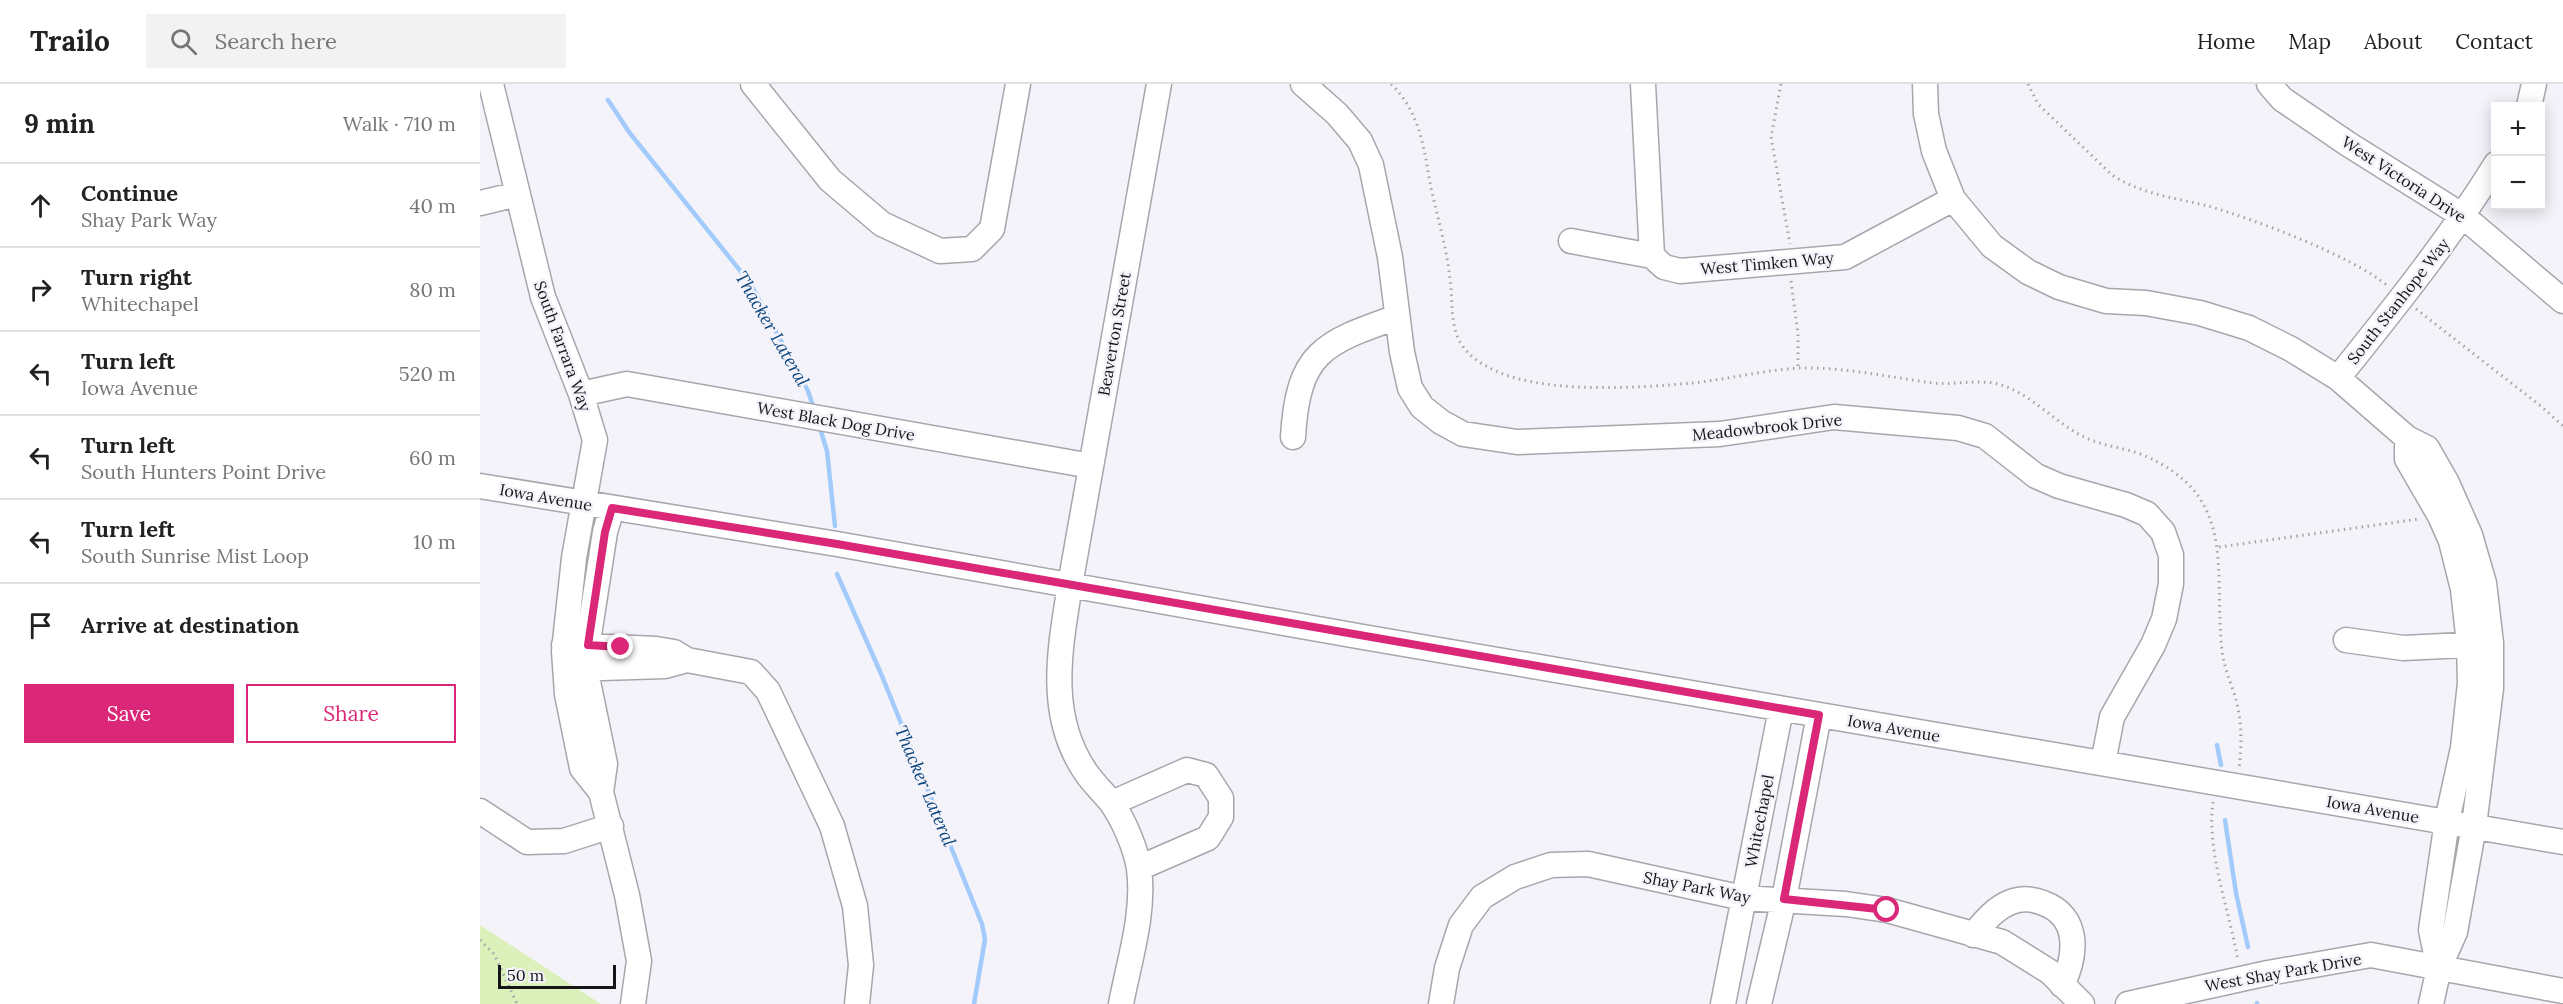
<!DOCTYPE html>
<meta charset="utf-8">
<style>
:root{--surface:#fff;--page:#f2f2f2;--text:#222;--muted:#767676;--line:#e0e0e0;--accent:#db2777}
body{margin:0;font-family:Lora,serif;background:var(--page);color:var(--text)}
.controls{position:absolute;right:18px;top:18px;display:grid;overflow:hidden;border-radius:0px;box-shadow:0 3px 15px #0003}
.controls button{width:54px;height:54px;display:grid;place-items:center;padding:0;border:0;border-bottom:2px solid var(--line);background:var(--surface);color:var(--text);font:30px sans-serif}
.scale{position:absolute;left:18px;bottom:15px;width:118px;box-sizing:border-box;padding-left:6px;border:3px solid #161618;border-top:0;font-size:16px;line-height:21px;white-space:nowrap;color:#161618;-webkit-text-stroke:4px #f5f3fa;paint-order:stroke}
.stop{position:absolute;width:18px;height:18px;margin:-14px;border:4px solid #db2777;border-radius:50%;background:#fff}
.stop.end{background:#db2777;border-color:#fff;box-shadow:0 2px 6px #0008}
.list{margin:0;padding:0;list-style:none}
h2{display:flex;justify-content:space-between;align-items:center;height:78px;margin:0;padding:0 24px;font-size:26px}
h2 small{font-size:20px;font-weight:400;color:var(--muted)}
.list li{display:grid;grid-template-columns:39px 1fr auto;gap:18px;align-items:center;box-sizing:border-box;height:84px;padding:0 24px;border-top:2px solid var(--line)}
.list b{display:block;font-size:22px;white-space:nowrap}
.list p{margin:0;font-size:20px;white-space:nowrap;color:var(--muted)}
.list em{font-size:20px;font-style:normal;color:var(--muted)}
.actions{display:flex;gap:12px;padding:18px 24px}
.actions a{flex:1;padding:14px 0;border:2px solid var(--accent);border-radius:0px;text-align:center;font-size:21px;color:var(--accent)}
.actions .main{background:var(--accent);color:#fff}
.icon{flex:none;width:33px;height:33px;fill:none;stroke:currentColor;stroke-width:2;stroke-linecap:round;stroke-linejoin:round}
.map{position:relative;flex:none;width:2083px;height:920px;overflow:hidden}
header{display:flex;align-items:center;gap:36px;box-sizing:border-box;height:84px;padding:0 30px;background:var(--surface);border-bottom:2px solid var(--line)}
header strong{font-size:28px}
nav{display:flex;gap:33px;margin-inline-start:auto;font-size:21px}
.search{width:420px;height:54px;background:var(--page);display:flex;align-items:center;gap:15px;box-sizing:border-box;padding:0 21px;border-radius:0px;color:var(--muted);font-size:22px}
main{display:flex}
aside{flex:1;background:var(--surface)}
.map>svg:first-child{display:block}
.green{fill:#dbf0bb}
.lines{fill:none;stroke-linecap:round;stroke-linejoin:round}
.stream{stroke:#a2cbfb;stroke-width:4.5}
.minor-casing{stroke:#a7a6ac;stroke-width:27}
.path{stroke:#a4a3a8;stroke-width:3;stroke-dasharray:1.5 4.5;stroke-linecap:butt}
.minor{stroke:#fff;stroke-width:24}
.route{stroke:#db2777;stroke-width:8}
.labels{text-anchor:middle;stroke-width:5;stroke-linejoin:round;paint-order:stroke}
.street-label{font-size:16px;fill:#161618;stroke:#f5f3fa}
.water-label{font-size:18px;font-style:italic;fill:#0c467f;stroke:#f5f3fa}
</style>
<header>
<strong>Trailo</strong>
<div class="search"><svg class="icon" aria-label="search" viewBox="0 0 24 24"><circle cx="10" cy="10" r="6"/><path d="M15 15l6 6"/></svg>Search here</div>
<nav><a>Home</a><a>Map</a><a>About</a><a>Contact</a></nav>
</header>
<main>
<aside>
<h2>9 min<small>Walk · 710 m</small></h2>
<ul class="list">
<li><svg class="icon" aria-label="ahead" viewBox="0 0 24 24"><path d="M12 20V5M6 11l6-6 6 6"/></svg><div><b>Continue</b><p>Shay Park Way</p></div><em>40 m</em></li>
<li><svg class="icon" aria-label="right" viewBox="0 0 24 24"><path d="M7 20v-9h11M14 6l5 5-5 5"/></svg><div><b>Turn right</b><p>Whitechapel</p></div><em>80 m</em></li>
<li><svg class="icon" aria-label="left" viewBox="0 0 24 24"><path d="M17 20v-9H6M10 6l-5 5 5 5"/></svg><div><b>Turn left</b><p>Iowa Avenue</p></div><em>520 m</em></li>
<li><svg class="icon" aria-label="left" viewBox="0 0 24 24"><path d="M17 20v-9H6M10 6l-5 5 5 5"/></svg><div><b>Turn left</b><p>South Hunters Point Drive</p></div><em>60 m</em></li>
<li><svg class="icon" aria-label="left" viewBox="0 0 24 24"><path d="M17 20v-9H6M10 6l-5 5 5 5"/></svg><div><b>Turn left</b><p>South Sunrise Mist Loop</p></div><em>10 m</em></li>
<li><svg class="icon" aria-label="arrive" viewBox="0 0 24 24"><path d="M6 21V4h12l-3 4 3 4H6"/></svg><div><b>Arrive at destination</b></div></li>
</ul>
<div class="actions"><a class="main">Save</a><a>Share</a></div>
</aside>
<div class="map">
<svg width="2083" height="920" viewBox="0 0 2083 920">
<rect width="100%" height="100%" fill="#f5f3fa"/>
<path class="green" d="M0,841L3,843L121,920H0Z"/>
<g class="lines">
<path class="stream" d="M128,16L149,48L270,199L328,307L334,325
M339,341L347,367L355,442
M357,490L402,592L502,840L505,855L494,920
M1737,661L1741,681
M1745,736L1756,809L1768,863
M1777,919V920"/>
<g class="minor-casing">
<path id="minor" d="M11,0L63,213L101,310L115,356L94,474L84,567L87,610L102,684L121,708L147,811L159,877L153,920
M273,0L350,96L402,140L460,167L492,165L512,145L538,0
M823,0L857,30L880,57L891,81L910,173L922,268L930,304L942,323L961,338L983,350L1037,358L1240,350L1354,333L1478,344L1505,352L1556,392L1579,402L1646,421L1667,430L1683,448L1691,471V500L1684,535L1673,561L1632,633L1623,679
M1163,0L1172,172
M1445,0L1446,30L1454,67L1473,115L1512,162L1548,188L1579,203L1626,217L1666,219L1720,229L1769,244L1811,265L1858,294L1927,354
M1789,0L1802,15L1868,60L1983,132L2083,217
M2049,22L2054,0
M0,119L38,110
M1091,157L1172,172L1184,183L1200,187L1365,173L1473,115
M1858,294C1914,224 1969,156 2016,80
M101,310L147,300L611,382
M813,353C818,268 843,259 917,233
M1927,354L1947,364L1967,399L1990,451L2004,499L2011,559V604L1994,742L1975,848L1959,884L1951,846L1967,737L1983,664L1990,599L1989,560L1983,505L1971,457L1960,432L1927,375Z
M0,402L357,460L883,553L2083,758
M1866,556L1923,564L2005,560
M84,561L176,565L194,568L207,576L271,588L288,607L352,742L375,822L381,881L377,920
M91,585L185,582L207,576
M121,708L125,680L106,588L107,564L125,448L132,424
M632,719L707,686L726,691L741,714V733L728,754L659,784
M0,727L47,758L84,757L131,742
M1493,851C1504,838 1515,824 1531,818C1541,814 1553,815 1563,819C1600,832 1597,871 1582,901
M641,920C649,877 665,829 659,785C656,764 643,735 631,718C623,708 614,700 607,690C566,632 580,565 590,501L679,0
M961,920L967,884L981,841L1002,813L1035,793L1071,781L1108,780L1263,814L1366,820L1407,826L1522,858L1570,888L1602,920
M1243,920L1301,625
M1279,920L1304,815L1339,631
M1648,920L1788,889L1891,871L2083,907
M1951,920L1959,884"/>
</g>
<path class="path" d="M911,0C941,29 944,66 951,104C958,135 967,165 970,196C973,216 970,237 979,256C985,268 996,277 1008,283C1057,311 1157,304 1213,299C1249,295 1284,286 1320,284C1365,283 1408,293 1453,299C1473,301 1493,296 1513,299C1549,305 1577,343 1611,356C1628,363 1646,364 1663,371C1759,412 1733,485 1742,567C1744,583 1750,597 1755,612C1762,636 1762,660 1759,685
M1301,0L1291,53L1310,160
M1548,0L1558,20L1632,91C1661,110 1695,114 1728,122C1776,136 1870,171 1908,202
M1311,197L1318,250V284
M1936,225L2062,323L2083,342
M1739,463L1939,435
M1733,718C1726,767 1750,828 1758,877
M0,856L14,870L37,920"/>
<use href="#minor" class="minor"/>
</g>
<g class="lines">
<path class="route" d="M141,563L108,561L125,448L132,424L357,460L1339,631L1304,815L1407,826"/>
</g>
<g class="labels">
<g class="street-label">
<text transform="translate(1924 95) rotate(33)" y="6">West Victoria Drive</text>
<text transform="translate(1287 179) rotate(-5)" y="6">West Timken Way</text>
<text transform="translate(1918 217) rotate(-52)" y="6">South Stanhope Way</text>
<text transform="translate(634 250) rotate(-80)" y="6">Beaverton Street</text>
<text transform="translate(83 262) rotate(70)" y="6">South Farrara Way</text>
<text transform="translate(356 337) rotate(10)" y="6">West Black Dog Drive</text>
<text transform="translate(1287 343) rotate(-6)" y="6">Meadowbrook Drive</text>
<text transform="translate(66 413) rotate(10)" y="6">Iowa Avenue</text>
<text transform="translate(1414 644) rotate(10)" y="6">Iowa Avenue</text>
<text transform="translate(1893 725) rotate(10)" y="6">Iowa Avenue</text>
<text transform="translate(1279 737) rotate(-79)" y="6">Whitechapel</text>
<text transform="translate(1217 803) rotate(11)" y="6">Shay Park Way</text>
<text transform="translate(1803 888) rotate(-10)" y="6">West Shay Park Drive</text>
</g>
<g class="water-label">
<text transform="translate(292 245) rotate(60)" y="6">Thacker Lateral</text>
<text transform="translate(445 702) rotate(67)" y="6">Thacker Lateral</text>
</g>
</g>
</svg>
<div class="controls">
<button>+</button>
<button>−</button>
</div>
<div class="scale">50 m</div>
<div class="stop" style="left:1407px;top:826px"></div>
<div class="stop end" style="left:141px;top:563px"></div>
</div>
</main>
